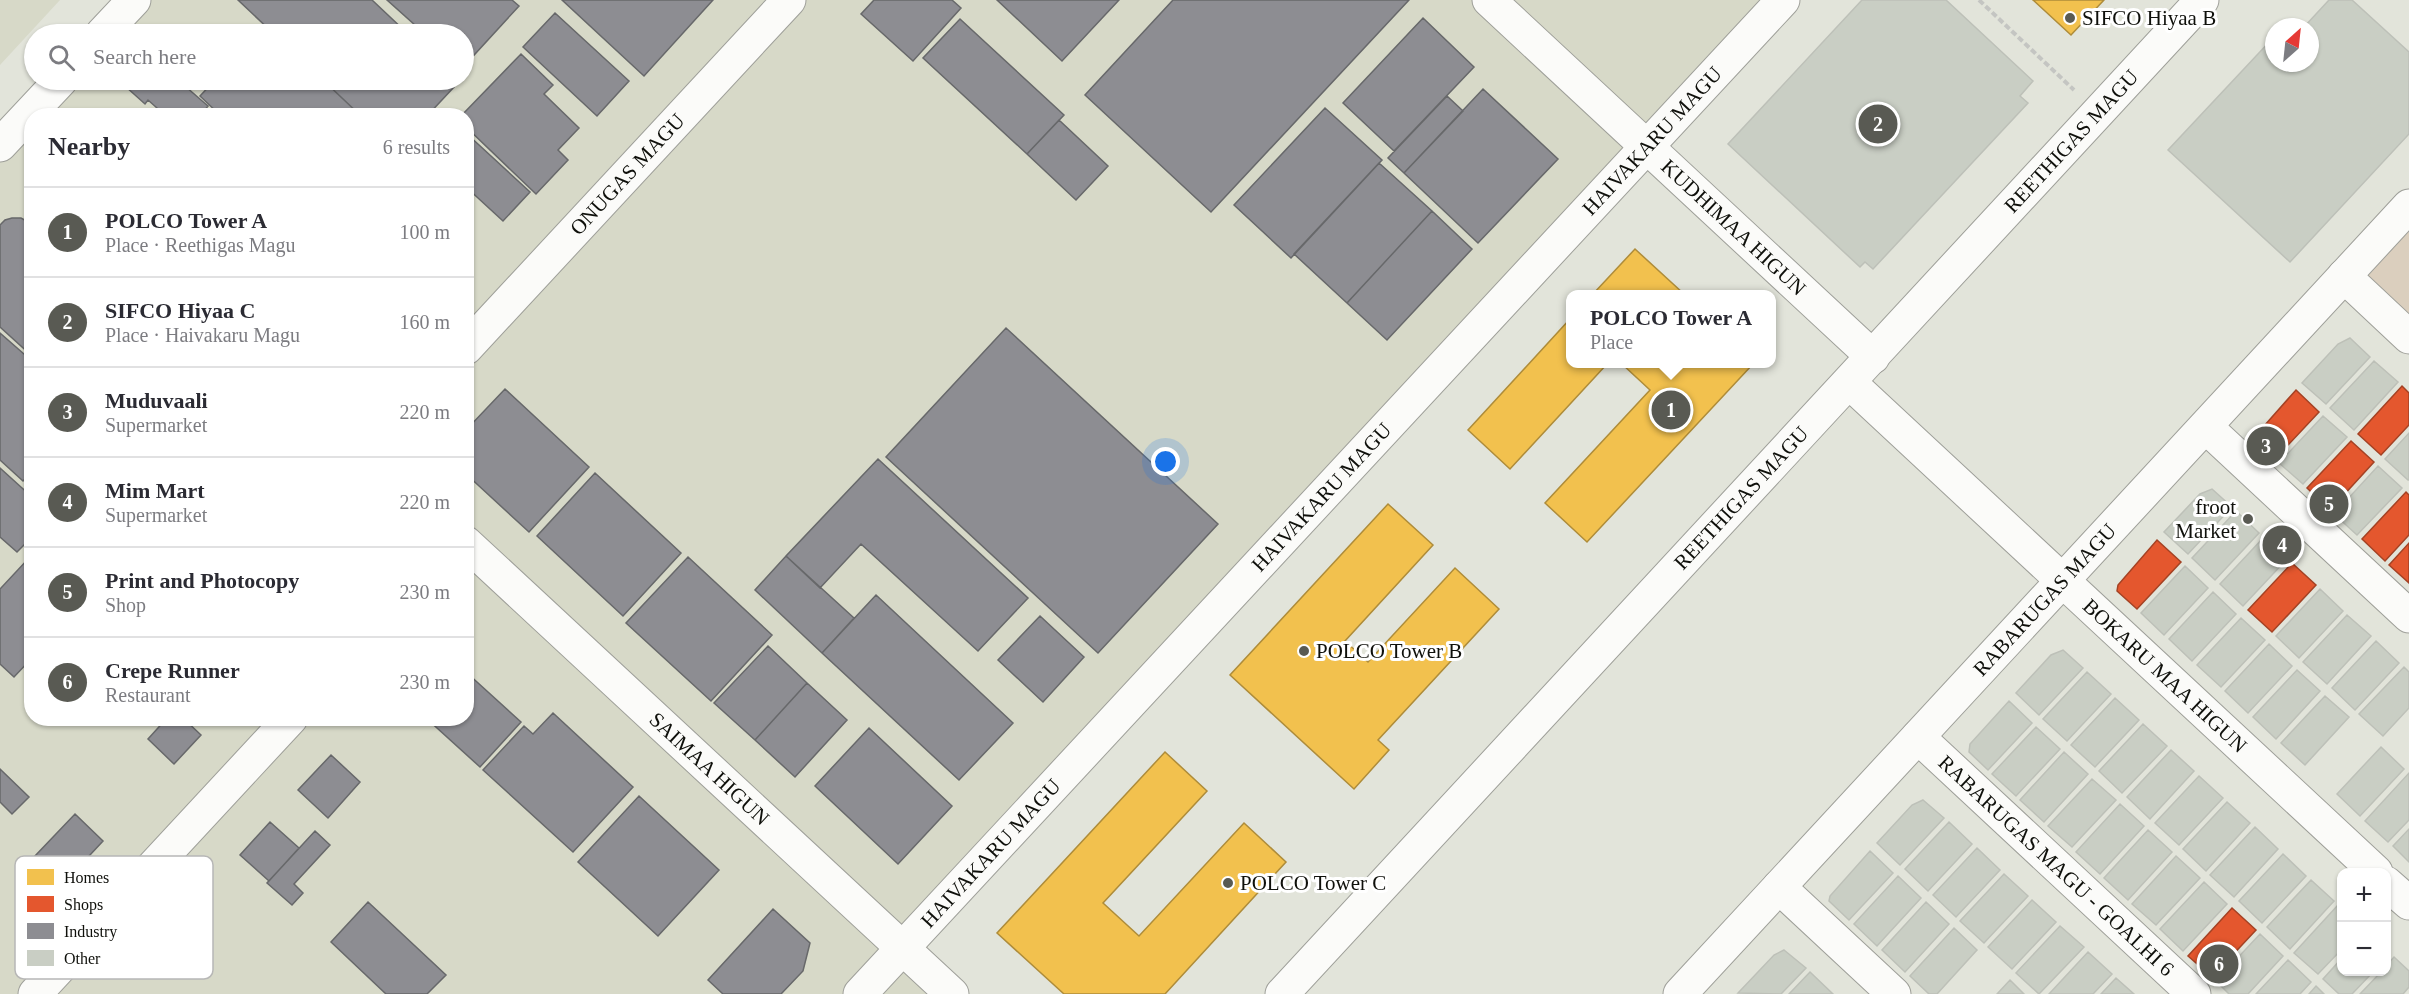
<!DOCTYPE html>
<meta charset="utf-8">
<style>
:root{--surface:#fff;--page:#f2f2f3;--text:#2b2b33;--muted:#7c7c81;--line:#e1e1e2;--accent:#595a53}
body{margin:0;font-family:Georgia,serif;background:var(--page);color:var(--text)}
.controls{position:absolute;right:18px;bottom:18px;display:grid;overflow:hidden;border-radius:12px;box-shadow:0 2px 4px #0004}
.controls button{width:54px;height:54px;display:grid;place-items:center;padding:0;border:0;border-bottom:2px solid var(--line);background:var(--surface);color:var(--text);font:30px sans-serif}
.compass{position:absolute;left:2265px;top:18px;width:54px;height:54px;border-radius:50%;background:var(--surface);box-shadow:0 2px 4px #0004;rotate:27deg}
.you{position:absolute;left:1166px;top:462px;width:21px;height:21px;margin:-15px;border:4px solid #fff;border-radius:50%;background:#1a73e8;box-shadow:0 0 0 9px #1a73e833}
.badge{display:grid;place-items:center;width:39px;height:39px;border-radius:50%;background:var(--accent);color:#fff;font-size:20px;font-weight:700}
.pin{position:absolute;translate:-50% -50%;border:3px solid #fff;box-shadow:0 2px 6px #0006}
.popup{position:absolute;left:1566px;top:290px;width:210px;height:78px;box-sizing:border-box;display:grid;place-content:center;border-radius:12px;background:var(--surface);filter:drop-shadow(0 2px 4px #0005);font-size:20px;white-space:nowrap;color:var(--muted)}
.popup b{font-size:22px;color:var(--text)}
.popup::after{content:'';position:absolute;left:50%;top:100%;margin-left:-12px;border:12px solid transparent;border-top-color:var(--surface)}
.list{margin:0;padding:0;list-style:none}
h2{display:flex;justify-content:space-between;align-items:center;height:78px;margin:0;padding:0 24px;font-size:26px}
h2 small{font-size:20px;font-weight:400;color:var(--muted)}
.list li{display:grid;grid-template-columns:39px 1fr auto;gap:18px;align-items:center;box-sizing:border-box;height:90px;padding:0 24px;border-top:2px solid var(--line)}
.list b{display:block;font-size:22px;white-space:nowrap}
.list p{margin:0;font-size:20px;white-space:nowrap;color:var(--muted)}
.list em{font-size:20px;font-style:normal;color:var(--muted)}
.icon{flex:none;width:33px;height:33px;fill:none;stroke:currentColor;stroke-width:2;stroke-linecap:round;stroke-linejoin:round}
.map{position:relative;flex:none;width:2409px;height:994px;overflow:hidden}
.search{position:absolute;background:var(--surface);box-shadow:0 2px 4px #0004;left:24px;top:24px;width:450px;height:66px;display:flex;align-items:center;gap:15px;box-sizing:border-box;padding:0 21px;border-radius:33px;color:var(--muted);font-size:22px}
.panel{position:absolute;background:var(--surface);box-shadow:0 2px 4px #0004;left:24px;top:108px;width:450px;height:618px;border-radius:24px}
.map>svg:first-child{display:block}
.built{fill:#d7d9c8;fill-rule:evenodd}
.green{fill:#dbcfbe}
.homes{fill:#f2c14e;stroke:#ae8c3a;stroke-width:1.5}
.shops{fill:#e4572e;stroke:#a44224;stroke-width:1.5}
.industry{fill:#8d8d92;stroke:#67686a;stroke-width:1.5}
.building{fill:#c9cec4;stroke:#bdc0b8;stroke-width:1.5}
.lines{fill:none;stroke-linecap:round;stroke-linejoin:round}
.minor-casing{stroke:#9e9f99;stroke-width:35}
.tertiary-casing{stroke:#9e9f99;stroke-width:35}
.path{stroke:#c4c5c2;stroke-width:4;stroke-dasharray:6 3;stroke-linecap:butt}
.minor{stroke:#fbfbf9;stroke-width:33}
.tertiary{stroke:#fbfbf9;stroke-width:33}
.poi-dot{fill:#595a53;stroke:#fff;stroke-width:2}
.labels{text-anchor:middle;stroke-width:6;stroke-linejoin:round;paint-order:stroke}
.poi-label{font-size:21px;fill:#0f100b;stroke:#fff;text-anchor:start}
.street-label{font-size:21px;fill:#0f100b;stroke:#fff}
.key{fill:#fff;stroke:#b7b7b6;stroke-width:1.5}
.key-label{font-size:16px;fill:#0f100b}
</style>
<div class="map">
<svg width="2409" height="994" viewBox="0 0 2409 994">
<rect width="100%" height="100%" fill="#e2e4da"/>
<path class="built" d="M0,0H60L0,65Z
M134,0H1783L903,948L952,994H0V145L61,80H464V34H102ZM32,116H466V718H32Z"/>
<path class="green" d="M2409,206V337L2344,276Z"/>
<path class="homes" d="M2033,0H2104L2071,35Z
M1635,249L1684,294H1593Z
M1570,319V364H1607L1510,469L1468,430Z
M1622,364H1753L1587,542L1545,503L1650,390Z
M1388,504L1433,545L1345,641L1368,662L1455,568L1499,609L1378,740L1389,750L1354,789L1230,675Z
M1165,752L1207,791L1103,903L1139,936L1244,823L1286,862L1165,994H1064L997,933Z"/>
<path class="shops" d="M2402,386L2409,393V425L2381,455L2358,434Z
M2296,390L2319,412L2275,459L2255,441L2256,435Z
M2351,441L2374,462L2330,510L2307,488Z
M2406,492L2409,495V535L2385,561L2362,539Z
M2157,540L2181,562L2137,609L2117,591L2118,585Z
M2409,543V583L2389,565Z
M2292,563L2316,585L2272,632L2248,610Z
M2232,908L2256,930L2212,977L2188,956Z"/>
<path class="industry" d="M238,0H372L407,33L274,34Z
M387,0H512L519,6L464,66V34H425Z
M562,0H713L644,76Z
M874,0H952L961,8L913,61L861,14Z
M997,0H1119L1062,61Z
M1173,0H1409L1211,212L1085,95Z
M555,13L629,81L597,116L523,47Z
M1423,18L1474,67L1394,151L1343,103Z
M960,19L1064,115L1027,154L923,58Z
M265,26L274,34H258Z
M521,54L553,85L544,94L579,128L558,150L568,160L536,194L466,127V116H461Z
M131,80H178L208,106L200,116H166L148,100L145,104L125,86Z
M215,80H323L361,116H221L200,96Z
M323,80H450L448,82L454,87L427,116H361Z
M1483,89L1558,159L1478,243L1404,173Z
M1447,96L1463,111L1404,173L1388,158Z
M1325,108L1382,160L1291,258L1234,205Z
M1059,120L1108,166L1076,200L1027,154Z
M466,133L530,192L503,221L466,187Z
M1379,163L1432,211L1347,303L1294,254Z
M1432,211L1472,249L1387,340L1347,303Z
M12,218H21L32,224V356L0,327V225L5,220Z
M1006,328L1218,524L1098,653L886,457Z
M0,333L32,361V472L23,481L0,460Z
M505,389L589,467L529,532L466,474V430Z
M878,459L1028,598L978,651L861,544L820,588L786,556Z
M0,468L32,497V537L17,552L0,537Z
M595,473L681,553L623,616L537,536Z
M786,556L854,618L822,653L755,590Z
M688,557L772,635L711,701L626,623Z
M28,559L32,563V658L14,677L0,664V589Z
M876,595L1013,723L959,780L822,653Z
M1040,616L1084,657L1043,702L998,660Z
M768,646L807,683L755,740L714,703Z
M466,672L521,722L480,767L426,718H466Z
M807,683L847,720L795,777L755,740Z
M553,713L633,787L573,852L483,770L524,726L533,734Z
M167,718H183L201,735L174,764L148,739Z
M869,728L952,806L898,864L815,786Z
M331,755L360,782L328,818L298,790Z
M0,769L29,797L12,814L0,802Z
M639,796L719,870L658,936L578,862Z
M75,814L103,841L63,884L34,857Z
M270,822L299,848L269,881L240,855Z
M315,831L330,845L294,884L303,893L292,905L267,883Z
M368,902L446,975L427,994H386L331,942Z
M773,909L810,943L803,971L781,994H723L708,980Z"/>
<path class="building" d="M1862,0H1946L2033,81L2020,96L2028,103L1873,269L1865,262L1860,267L1728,144Z
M2329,0H2352L2409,52V134L2290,262L2168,150L2272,39L2274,63H2310V27H2304Z
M2350,338L2370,357L2326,404L2302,383L2338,344Z
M2374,361L2398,382L2354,430L2330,408Z
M2323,416L2347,437L2303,484L2279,463Z
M2409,433V480H2408L2385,459Z
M2378,466L2402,488L2357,535L2334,514Z
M2212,489L2232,507L2188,554L2164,532L2200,494Z
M2236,511L2259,533L2215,580L2192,558Z
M2264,537L2287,559L2243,606L2220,584Z
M2185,566L2208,588L2164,635L2141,613Z
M2320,589L2343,611L2299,658L2276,636Z
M2213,592L2236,614L2192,661L2169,639Z
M2347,615L2371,636L2327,684L2303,662Z
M2241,618L2265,640L2221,687L2197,665Z
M2376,641L2399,663L2355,710L2332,688Z
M2269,644L2292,666L2248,713L2225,691Z
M2063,650L2083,668L2039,715L2016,693L2051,655Z
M2404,667L2409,672V708L2383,736L2359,714Z
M2297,670L2320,691L2276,739L2253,717Z
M2087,672L2111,694L2067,741L2043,719Z
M2325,696L2349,717L2305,765L2281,743Z
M2115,698L2139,720L2095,767L2071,745Z
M2009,701L2032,723L1988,770L1969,752L1970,744Z
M2143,724L2167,746L2122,793L2099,771Z
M2036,727L2060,749L2016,796L1992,774Z
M2381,747L2404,769L2360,816L2337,794Z
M2171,750L2194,771L2150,819L2127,797Z
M2064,752L2088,774L2044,822L2020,800Z
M2409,773V820L2388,842L2365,821Z
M2199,776L2223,798L2179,845L2155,823Z
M2092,779L2116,800L2072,847L2048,826Z
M1923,800L1944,818L1900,865L1877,843L1912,805Z
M2227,802L2250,823L2206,871L2183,849Z
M2120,804L2144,826L2100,874L2076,852Z
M1949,822L1972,844L1928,891L1905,869Z
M2255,827L2278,849L2234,897L2210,875Z
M2409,829V862L2393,846Z
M2148,830L2172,852L2128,900L2104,878Z
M1977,848L2000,870L1956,917L1933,895Z
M1870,851L1893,873L1849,920L1829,901L1830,896Z
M2283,854L2306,876L2262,923L2239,901Z
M2176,856L2200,878L2156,925L2132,904Z
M2004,874L2028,896L1984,943L1960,921Z
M1898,876L1921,898L1877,946L1854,924Z
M2311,880L2334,901L2290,949L2267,927Z
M2204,882L2227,904L2183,951L2160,929Z
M2032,900L2056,922L2012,969L1988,947Z
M1926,902L1949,924L1905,972L1882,950Z
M2338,905L2342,908V949L2318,974L2294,953Z
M2060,926L2084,947L2039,994L2016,973Z
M1954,928L1977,950L1937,994H1929L1910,976Z
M2260,934L2283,956L2248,994H2229L2216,981Z
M1784,950L1806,968L1781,994L1738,993L1774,955Z
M2088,952L2112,974L2093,994H2049Z
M2394,957L2409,971V987L2403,994H2360L2381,972H2386V966Z
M2342,958V972H2373L2352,994H2339L2323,979Z
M2288,960L2311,982L2300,994H2256Z
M1810,972L1833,994H1789Z
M2116,978L2134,994H2101Z
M2010,980L2024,994H1997Z
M2316,986L2324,994H2309Z"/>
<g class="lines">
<g class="minor-casing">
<g id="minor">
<path id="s1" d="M1489,0L1873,357"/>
<path d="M2344,276L2409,337"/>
<path id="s2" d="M466,348L789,0"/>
<path id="s3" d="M1850,383L2376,872"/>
<path d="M2206,427L2409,616"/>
<path id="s4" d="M466,543L952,994"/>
<path id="s5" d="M1918,737L2194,994"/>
<path d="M2386,883L2409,903"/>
<path d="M1779,887L1894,994"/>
<path d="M35,994L291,718"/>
<path id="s6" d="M860,994L1783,0"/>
<path id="s7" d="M1680,994L2409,206"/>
</g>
</g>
<g class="tertiary-casing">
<g id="tertiary">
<path d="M102,34L134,0"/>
<path d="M0,145L61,80"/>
<path id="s8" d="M1282,994L2202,0"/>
</g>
</g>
<path class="path" d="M1979,0L2074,90"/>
<use href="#minor" class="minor"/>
<use href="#tertiary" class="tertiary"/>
</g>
<g class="poi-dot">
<circle cx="2070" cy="18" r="6"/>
<circle cx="2248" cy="519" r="6"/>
<circle cx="1304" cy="651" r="6"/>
<circle cx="1228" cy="883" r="6"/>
</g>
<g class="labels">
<g class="poi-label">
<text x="2082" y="25">SIFCO Hiyaa B</text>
<text x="2236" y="514" text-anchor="end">froot<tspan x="2236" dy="24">Market</tspan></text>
<text x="1316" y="658">POLCO Tower B</text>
<text x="1240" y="890">POLCO Tower C</text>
</g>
<g class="street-label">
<text dy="7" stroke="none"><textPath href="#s6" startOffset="1164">HAIVAKARU MAGU</textPath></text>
<text dy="7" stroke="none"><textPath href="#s8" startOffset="1162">REETHIGAS MAGU</textPath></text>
<text dy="7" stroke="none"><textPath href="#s2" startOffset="237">ONUGAS MAGU</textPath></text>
<text dy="7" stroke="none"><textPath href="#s1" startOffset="334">KUDHIMAA HIGUN</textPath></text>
<text dy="7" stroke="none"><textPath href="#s6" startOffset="678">HAIVAKARU MAGU</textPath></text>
<text dy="7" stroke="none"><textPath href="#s8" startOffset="676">REETHIGAS MAGU</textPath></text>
<text dy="7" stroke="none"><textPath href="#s7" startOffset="537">RABARUGAS MAGU</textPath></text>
<text dy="7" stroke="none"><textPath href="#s3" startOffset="430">BOKARU MAA HIGUN</textPath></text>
<text dy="7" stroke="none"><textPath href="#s4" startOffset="332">SAIMAA HIGUN</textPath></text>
<text dy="7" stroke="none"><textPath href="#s6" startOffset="192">HAIVAKARU MAGU</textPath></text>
<text dy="7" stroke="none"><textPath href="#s5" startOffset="189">RABARUGAS MAGU - GOALHI 6</textPath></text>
</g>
</g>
<rect x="15" y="856" width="198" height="123" rx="9" class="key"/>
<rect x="27" y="869" width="27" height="16" fill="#f2c14e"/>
<rect x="27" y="896" width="27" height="16" fill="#e4572e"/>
<rect x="27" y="923" width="27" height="16" fill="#8d8d92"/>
<rect x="27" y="950" width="27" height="16" fill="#c9cec4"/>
<g class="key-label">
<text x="64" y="883">Homes</text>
<text x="64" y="910">Shops</text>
<text x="64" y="937">Industry</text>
<text x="64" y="964">Other</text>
</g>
</svg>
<div class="controls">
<button>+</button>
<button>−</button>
</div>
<svg class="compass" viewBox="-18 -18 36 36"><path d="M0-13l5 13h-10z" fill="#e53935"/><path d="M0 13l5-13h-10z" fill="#7c7c81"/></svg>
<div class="you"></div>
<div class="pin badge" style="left:1671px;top:410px">1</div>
<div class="popup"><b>POLCO Tower A</b>Place</div>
<div class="pin badge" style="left:1878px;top:124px">2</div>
<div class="pin badge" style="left:2266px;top:446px">3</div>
<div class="pin badge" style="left:2282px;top:545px">4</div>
<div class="pin badge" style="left:2329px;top:504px">5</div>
<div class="pin badge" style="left:2219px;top:964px">6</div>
<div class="search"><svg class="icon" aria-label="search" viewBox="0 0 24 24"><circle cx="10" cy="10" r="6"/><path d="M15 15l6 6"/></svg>Search here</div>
<section class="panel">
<h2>Nearby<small>6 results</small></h2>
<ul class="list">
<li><span class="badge">1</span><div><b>POLCO Tower A</b><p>Place · Reethigas Magu</p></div><em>100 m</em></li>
<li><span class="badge">2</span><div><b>SIFCO Hiyaa C</b><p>Place · Haivakaru Magu</p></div><em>160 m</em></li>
<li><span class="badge">3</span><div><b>Muduvaali</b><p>Supermarket</p></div><em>220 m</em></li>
<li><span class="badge">4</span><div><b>Mim Mart</b><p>Supermarket</p></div><em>220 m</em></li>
<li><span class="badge">5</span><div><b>Print and Photocopy</b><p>Shop</p></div><em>230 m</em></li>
<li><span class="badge">6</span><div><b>Crepe Runner</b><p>Restaurant</p></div><em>230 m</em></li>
</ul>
</section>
</div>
